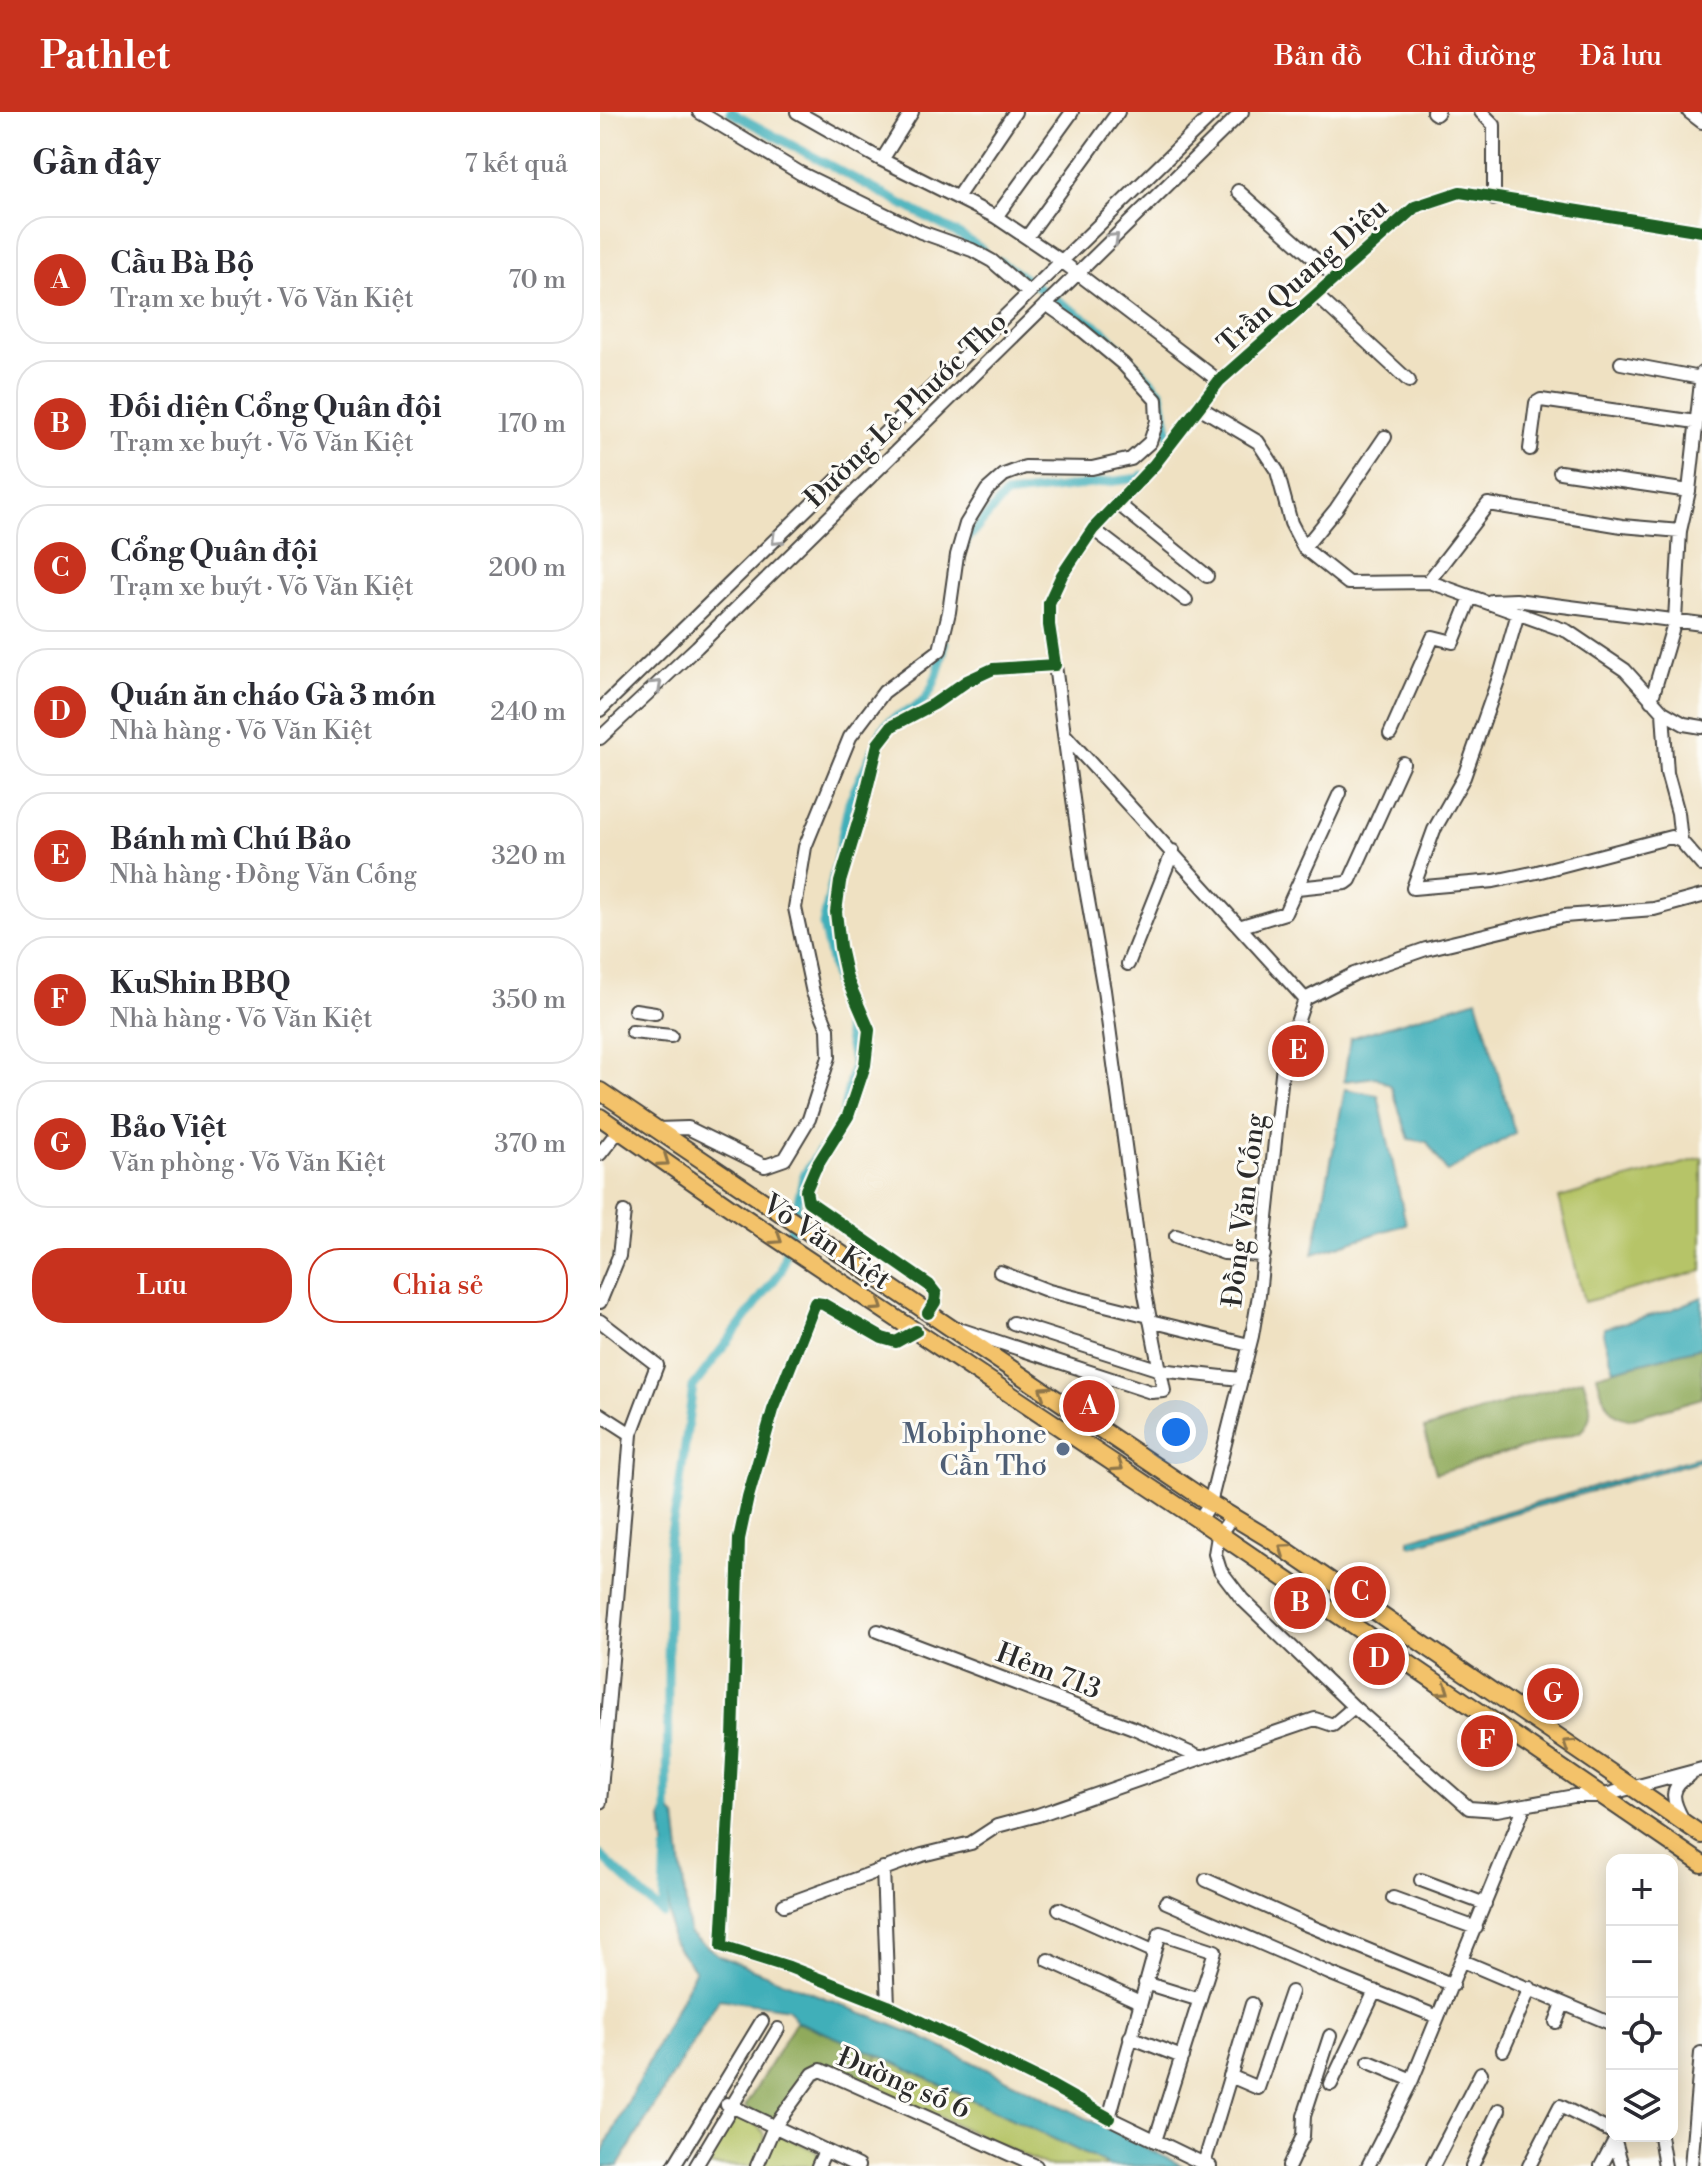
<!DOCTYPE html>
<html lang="vi">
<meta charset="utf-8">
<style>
:root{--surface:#fff;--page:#f7f7f7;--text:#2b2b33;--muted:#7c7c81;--line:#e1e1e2;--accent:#c8321e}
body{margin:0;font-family:"Libre Bodoni",serif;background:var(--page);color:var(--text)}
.controls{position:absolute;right:24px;bottom:24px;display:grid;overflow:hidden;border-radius:16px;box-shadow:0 4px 20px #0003}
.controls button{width:72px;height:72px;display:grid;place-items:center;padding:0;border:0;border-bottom:2px solid var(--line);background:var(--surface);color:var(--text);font:40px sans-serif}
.you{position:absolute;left:576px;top:1320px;width:28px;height:28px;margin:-20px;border:6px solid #fff;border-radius:50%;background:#1a73e8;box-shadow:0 0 0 12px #1a73e833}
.badge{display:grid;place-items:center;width:52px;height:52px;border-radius:50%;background:var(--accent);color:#fff;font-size:26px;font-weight:700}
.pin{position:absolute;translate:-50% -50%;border:4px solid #fff;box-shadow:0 2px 8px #0006}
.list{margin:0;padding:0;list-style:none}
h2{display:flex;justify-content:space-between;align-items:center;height:104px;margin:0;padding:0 32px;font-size:34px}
h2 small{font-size:26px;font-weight:400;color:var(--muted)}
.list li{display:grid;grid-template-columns:52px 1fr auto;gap:24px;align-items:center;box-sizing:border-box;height:128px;margin:0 16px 16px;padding:0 16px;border:2px solid var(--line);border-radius:32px}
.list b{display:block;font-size:30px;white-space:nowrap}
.list p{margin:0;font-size:26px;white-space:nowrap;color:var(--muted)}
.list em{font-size:26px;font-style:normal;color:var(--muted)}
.actions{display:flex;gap:16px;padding:24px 32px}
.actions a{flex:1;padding:18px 0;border:2px solid var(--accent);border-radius:32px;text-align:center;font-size:28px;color:var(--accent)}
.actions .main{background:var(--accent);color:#fff}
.icon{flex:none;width:44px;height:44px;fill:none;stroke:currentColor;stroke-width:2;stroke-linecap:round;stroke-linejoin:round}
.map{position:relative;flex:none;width:1102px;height:2054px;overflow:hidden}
header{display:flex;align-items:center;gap:48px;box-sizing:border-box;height:112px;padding:0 40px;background:var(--accent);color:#fff}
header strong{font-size:38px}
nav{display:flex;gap:44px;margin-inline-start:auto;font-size:28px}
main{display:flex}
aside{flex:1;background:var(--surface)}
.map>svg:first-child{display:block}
.green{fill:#b6c467;stroke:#707849;stroke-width:2}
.forest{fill:#90aa5c;stroke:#5e6a44;stroke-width:2}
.water{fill:#3fafb9;stroke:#356d72;stroke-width:2}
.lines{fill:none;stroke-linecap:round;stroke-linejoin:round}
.canal{stroke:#3fafb9;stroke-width:9}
.minor-casing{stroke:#484642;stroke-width:16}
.major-casing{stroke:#484642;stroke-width:20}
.minor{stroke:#fff;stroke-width:12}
.major{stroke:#f3c26a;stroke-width:16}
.cycleway-casing{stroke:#fdfcf7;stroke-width:17}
.cycleway{stroke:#1b5e20;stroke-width:12}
.oneway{stroke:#a0a0a0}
.oneway2{stroke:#8f764a}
.service-dot{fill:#5c6f8a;stroke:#fdfcf7;stroke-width:3}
.labels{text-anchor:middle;stroke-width:6;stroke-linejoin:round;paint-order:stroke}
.street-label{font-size:28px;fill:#2b2b2b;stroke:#fdfcf7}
.service-label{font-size:28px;fill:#4e5e75;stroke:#fdfcf7;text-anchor:end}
</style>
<header>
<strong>Pathlet</strong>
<nav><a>Bản đồ</a><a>Chỉ đường</a><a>Đã lưu</a></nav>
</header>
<main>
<aside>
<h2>Gần đây<small>7 kết quả</small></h2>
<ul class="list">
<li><span class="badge">A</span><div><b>Cầu Bà Bộ</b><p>Trạm xe buýt · Võ Văn Kiệt</p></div><em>70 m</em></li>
<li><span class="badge">B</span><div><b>Đối diện Cổng Quân đội</b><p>Trạm xe buýt · Võ Văn Kiệt</p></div><em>170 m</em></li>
<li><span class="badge">C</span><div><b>Cổng Quân đội</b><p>Trạm xe buýt · Võ Văn Kiệt</p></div><em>200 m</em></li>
<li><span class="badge">D</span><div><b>Quán ăn cháo Gà 3 món</b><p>Nhà hàng · Võ Văn Kiệt</p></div><em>240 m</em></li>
<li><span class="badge">E</span><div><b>Bánh mì Chú Bảo</b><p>Nhà hàng · Đồng Văn Cống</p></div><em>320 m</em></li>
<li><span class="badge">F</span><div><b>KuShin BBQ</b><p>Nhà hàng · Võ Văn Kiệt</p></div><em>350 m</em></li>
<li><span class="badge">G</span><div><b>Bảo Việt</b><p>Văn phòng · Võ Văn Kiệt</p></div><em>370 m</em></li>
</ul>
<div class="actions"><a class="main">Lưu</a><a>Chia sẻ</a></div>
</aside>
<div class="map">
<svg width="1102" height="2054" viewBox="0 0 1102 2054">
<rect width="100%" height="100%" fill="#fdfcf7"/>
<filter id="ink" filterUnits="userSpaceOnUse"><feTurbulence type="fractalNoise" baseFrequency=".0125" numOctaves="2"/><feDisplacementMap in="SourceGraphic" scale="16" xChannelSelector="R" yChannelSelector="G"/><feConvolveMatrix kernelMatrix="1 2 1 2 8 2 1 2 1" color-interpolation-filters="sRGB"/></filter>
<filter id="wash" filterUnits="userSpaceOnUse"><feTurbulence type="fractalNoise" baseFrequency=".006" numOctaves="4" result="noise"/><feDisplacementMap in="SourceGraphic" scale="32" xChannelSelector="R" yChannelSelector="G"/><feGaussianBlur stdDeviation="1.8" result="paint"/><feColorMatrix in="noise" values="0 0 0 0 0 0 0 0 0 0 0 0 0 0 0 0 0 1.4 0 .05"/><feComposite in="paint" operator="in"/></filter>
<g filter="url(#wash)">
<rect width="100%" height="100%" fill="#efe1c2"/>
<path class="green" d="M1102,1046V1159L984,1190L959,1086Z
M279,1943L510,2054H446L266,1971Z
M138,2004C173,2020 168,2020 155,2054H99L128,2008Z
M178,2021L218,2040L215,2054H160L174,2023Z"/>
<path class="forest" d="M1102,1235V1286L1029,1307C1006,1304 1002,1282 997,1263Z
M983,1267C989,1286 997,1306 980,1320L836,1361L824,1317Z
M196,1909L279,1943L266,1971L224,1956L175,2007L168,2008L145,1995Z"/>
<path class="water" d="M877,887L915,1021L847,1060L827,1030L809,1027L791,974L776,965L744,969L750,926Z
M745,977L778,983L806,1112L713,1142Z
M1102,1185V1235L1014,1258L1003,1222L1004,1216L1071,1198Z
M1102,1344V1348L900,1405L812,1434L809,1432V1427Z
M67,1696L76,1705L89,1821L120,1844L317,1923L583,2054H510L279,1943L196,1909L188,1897L119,1887L18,2054H0V2045L95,1859L71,1827L62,1705Z"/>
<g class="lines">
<path class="canal" d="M130,0L362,124L383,138
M399,149L505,220L561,280L570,329L567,333
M365,434L366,429L405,383L540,366L542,363
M279,624C289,602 305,603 322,590C334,580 342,546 345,531
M242,1006L254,952L223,813L249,690L273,638
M67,1705L69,1429L77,1391L93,1275L181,1159L204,1063L220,1038
M0,1743L63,1802L66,1739"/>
</g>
</g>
<g filter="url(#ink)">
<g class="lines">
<g class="minor-casing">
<path id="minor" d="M99,0L200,61L321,120L372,138L392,149L429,181
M197,0L282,48L396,105L460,148L619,269
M833,0L836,2L838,0
M881,0L894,13V87
M1089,0L1102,10
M282,48L312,0
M638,79L735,165
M358,84L415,0
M396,105L472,0
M427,125L518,0
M716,183L809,269
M1021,251L1101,266
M599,295L658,330L677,359L691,411L704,436L748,471L830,470L967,519L1025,558L1063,600L1084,612L1102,615
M930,337L936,291L941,288L1096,310
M960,360L1089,379
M517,391L607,464
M493,417L586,488
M704,436L736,397L785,325
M828,470L888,392L1022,414L1080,419
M891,489L916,488L1102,512
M918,501L901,560L864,665L834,718L813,776L894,769L937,760L1071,725L1081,729L1102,753
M455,553L464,622L705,887
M1051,589L1075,508L1080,419L1089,379L1102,261
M0,598L615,0
M1063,600L1067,661L1078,701L1081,729
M790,622L833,525L853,530L871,485
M0,626L97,535L642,0
M697,776L746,771L750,768L803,651
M642,814L685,801L740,681
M528,852L573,739
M35,898L55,901
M32,920L71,924
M57,1017L88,1016L165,1054L185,1047L209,1007L229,945L228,917L213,881L195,796L205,735L250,625L284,580L340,538L349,500L357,443L366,412L387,378L404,363L425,355L492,356L531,347L550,330L557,309L556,288L523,252L476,213L446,192
M0,1042L19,1018
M576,1124L624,1141L664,1143
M400,1160L449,1179L549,1204
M0,1190L19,1144L24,1100
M328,1201L335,1190L336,1182L329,1173L208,1089L206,1078L215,1057L248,1004L265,953L269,918L247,867L240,835L236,800L240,770L261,701L278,632L292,614L334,592L367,569L393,557L455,553L449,513V491L462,463L493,417L554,353L619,269L815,95L860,80L1102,119
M0,1209L57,1253L31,1322L0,1690
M550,1209L649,1233
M413,1211L560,1258L640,1267
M359,1217L551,1280L564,1279L545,1182L504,878L484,766L464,622
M316,1219L296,1230L282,1226L223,1192L215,1191L173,1298L148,1385L139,1427L133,1627L122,1834L189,1855L288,1894L452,1974L509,2006
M0,1302L31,1322
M632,1405L618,1424L615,1442L620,1458L642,1487L754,1595L869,1696L897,1698L974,1684H1001L1102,1657
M599,1408L610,1391L652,1224L659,1183L683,952L705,887L754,862L826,837L964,804L1054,797L1102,784
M278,1519L536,1617L601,1646L715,1607L733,1613L754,1595
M1083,1708C1072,1688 1068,1676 1090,1663
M283,1756L288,1894
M606,1768L700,1810L853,1873
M821,1768L885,1792
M793,1786L876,1816
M566,1790L729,1861L838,1905
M184,1793L322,1743L371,1731L397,1714L438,1703L601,1646
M459,1797L553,1839
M448,1848L540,1890
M863,1849L1012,1912
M545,1871L600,1888
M956,1910L963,1892
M530,1925L582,1945
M903,1938L930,1876
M769,1950L812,1968
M630,1964L658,1976L691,1880
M731,1972L775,1879
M127,1992L258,2054
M1060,2024L1065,2054
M555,2029L615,1839L560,1821L509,2006L604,2052
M1015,2029L1022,2054
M74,2054L162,1909
M96,2054L178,1917
M157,2054L174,2015L213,1962L221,1958L436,2054
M218,2054L225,2039
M610,2054L604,2052L652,1892
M689,2054L703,2024L704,2004L730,1924
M768,2054L812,1968L925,1693
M833,2054L881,1961
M872,2054L899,1998
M929,2054L960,1994L1012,2020
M1001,2054L1017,2024
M1091,2054L1101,1941"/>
</g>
<g class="major-casing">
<path id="major" d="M0,979L610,1391L671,1428L1102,1723
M0,1005L141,1103L599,1408L1102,1752"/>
</g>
<use href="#minor" class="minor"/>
<use href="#major" class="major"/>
<g class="cycleway-casing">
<path id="cycleway" d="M328,1201L335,1190L336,1182L329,1173L208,1089L206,1078L215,1057L248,1004L265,953L269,918L247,867L240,835L236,800L240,770L261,701L278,632L292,614L334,592L367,569L393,557L455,553L449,513V491L462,463L493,417L554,353L619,269L815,95L860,80L1102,119
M316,1219L296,1230L282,1226L223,1192L215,1191L173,1298L148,1385L139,1427L133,1627L122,1834L189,1855L288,1894L452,1974L509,2006"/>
</g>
<use href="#cycleway" class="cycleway"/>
</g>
<defs><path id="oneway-chevron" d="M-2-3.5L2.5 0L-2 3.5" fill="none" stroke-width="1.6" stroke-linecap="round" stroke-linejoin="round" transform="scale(2)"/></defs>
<g class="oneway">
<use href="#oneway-chevron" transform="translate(514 126) rotate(-44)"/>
<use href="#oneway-chevron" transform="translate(176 428) rotate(136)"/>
<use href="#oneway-chevron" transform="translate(57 573) rotate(-43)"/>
</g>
<g class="oneway2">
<use href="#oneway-chevron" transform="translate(64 1049) rotate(35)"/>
<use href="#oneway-chevron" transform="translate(177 1127) rotate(33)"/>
<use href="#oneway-chevron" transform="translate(278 1194) rotate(34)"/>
<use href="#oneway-chevron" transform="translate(444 1279) rotate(-146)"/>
<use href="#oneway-chevron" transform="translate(518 1354) rotate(34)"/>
<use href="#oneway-chevron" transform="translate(684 1437) rotate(-145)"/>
<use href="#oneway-chevron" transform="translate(844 1578) rotate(34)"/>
<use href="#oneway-chevron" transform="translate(968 1632) rotate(-146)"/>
</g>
</g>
<circle class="service-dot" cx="463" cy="1337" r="8"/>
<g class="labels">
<g class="street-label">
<text transform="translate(702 163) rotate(-42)" y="10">Trần Quang Diệu</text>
<text transform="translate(305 297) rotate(-44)" y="10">Đường Lê Phước Thọ</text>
<text transform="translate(643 1098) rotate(-83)" y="10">Đồng Văn Cống</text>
<text transform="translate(227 1129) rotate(34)" y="10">Võ Văn Kiệt</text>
<text transform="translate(449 1558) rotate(21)" y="10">Hẻm 713</text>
<text transform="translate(304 1970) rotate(23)" y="10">Đường số 6</text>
</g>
<g class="service-label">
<text x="447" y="1331">Mobiphone<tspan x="447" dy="32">Cần Thơ</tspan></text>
</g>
</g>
</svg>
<div class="controls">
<button>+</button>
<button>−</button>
<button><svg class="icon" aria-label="locate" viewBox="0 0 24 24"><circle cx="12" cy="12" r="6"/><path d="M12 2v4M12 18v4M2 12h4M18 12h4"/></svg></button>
<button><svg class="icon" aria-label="layers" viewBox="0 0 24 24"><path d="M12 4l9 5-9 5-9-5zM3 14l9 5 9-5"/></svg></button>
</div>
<div class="you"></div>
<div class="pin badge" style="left:489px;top:1294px">A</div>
<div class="pin badge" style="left:700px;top:1491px">B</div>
<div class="pin badge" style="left:760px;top:1480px">C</div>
<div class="pin badge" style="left:779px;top:1547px">D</div>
<div class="pin badge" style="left:698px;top:939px">E</div>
<div class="pin badge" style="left:887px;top:1629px">F</div>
<div class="pin badge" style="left:953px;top:1582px">G</div>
</div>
</main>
